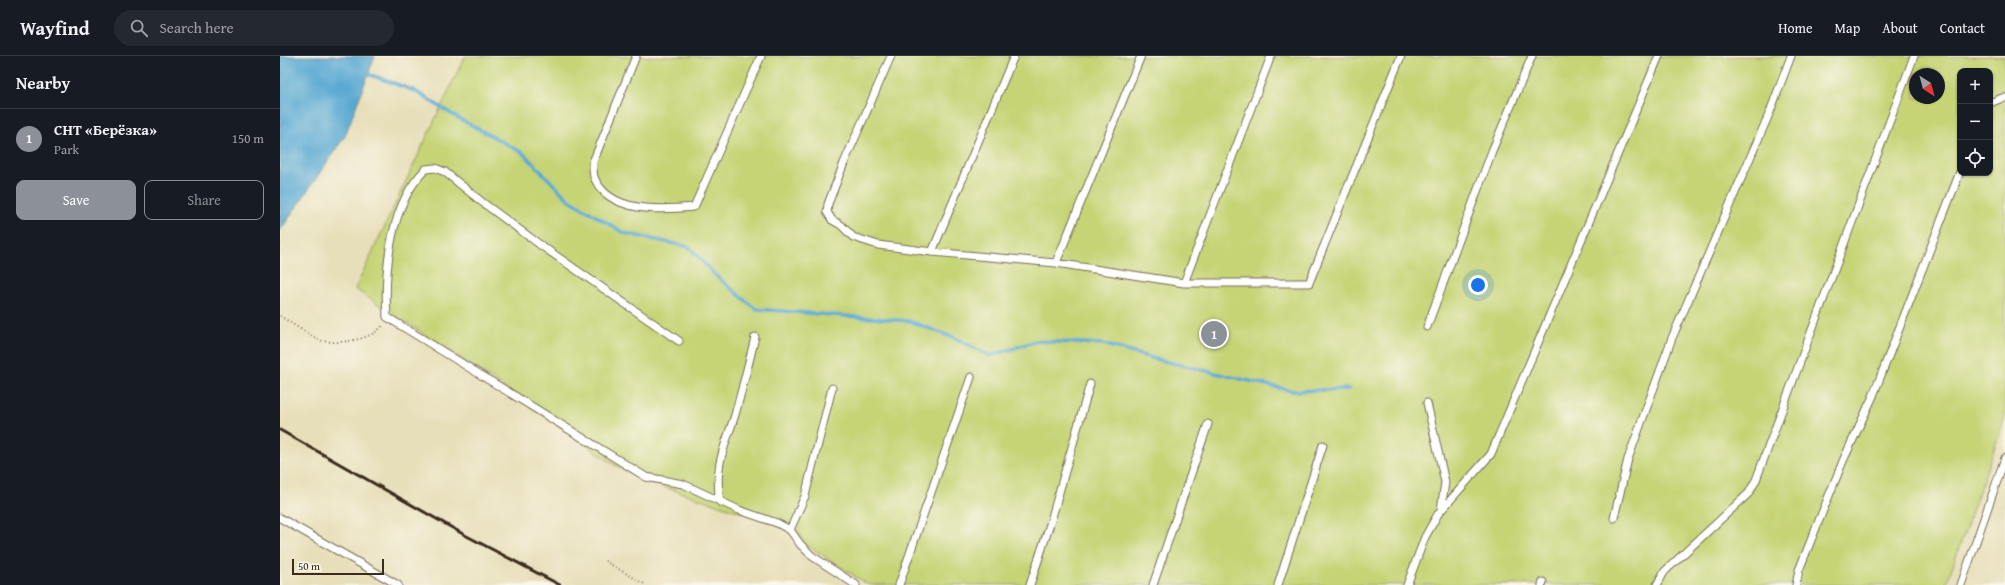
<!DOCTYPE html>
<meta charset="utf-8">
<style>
:root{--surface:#171b24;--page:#242831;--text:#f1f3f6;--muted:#9ea1a6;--line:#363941;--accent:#8c9099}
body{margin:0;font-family:"Gentium Book Plus",serif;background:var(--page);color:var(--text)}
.controls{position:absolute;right:12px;top:12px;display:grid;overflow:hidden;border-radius:8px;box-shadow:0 1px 3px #0004}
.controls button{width:36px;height:36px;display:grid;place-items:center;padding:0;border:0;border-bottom:1px solid var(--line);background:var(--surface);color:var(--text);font:20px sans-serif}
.compass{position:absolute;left:1629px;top:12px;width:36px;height:36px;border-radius:50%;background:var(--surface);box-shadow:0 1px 3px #0004;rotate:144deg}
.scale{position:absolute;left:12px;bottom:10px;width:92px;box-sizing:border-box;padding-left:4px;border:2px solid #3b2a1e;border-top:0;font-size:11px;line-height:14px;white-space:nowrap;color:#3b2a1e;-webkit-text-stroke:3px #fbf7ec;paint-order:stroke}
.you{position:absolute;left:1198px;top:229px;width:14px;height:14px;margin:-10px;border:3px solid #fff;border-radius:50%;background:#1a73e8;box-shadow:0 0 0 6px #1a73e833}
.badge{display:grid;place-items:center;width:26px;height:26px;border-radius:50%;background:var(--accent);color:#fff;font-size:13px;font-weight:700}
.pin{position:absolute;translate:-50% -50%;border:2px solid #fff;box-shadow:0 1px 4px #0006}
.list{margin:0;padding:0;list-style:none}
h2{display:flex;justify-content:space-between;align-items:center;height:52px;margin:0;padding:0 16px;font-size:17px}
h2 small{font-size:13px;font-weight:400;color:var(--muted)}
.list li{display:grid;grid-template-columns:26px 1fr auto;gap:12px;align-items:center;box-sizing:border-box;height:60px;padding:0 16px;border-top:1px solid var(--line)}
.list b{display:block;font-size:15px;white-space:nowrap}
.list p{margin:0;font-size:13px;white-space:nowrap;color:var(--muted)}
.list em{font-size:13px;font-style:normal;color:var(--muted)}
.actions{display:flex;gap:8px;padding:12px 16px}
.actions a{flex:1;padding:9px 0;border:1px solid var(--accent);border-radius:8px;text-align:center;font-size:14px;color:var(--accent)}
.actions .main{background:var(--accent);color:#fff}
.icon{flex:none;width:22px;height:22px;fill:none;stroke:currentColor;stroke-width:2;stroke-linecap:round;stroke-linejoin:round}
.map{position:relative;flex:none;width:1725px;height:529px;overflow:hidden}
header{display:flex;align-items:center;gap:24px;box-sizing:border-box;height:56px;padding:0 20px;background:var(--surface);border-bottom:1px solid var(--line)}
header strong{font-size:19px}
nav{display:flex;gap:22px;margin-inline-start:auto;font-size:14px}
.search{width:280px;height:36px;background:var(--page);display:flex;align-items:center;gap:10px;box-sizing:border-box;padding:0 14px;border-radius:22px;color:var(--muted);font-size:15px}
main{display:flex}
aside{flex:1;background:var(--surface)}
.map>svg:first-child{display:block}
.green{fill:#c6d476;stroke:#807f4a;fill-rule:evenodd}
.water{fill:#57a8d2;stroke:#496978}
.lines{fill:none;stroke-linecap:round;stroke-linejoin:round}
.stream{stroke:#57a8d2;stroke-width:3.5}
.service-casing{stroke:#776954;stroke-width:9}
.path{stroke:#776954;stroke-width:2;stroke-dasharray:1 3;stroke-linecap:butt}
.service{stroke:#fff;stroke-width:7}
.rail{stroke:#3b2a1e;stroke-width:3}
</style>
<header>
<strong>Wayfind</strong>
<div class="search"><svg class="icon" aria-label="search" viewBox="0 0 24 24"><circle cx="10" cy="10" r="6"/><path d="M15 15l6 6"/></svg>Search here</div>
<nav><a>Home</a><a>Map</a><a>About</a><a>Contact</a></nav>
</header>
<main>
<aside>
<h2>Nearby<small></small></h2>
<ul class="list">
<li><span class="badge">1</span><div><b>СНТ «Берёзка»</b><p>Park</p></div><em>150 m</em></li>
</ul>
<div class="actions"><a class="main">Save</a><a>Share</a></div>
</aside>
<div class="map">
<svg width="1725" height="529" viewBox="0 0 1725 529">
<rect width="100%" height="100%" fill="#fbf7ec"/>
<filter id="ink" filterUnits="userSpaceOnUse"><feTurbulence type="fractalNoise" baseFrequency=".025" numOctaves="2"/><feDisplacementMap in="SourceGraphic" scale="8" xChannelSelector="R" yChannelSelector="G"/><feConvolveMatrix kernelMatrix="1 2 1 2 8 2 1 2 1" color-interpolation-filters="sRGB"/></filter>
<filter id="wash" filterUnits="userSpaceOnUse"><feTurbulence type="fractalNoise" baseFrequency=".012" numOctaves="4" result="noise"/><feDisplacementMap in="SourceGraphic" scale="16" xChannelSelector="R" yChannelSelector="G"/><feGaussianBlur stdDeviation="0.9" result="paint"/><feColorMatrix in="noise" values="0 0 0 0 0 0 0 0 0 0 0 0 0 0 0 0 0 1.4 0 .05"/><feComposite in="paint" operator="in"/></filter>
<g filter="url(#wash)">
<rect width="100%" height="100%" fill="#e7dfb9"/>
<path class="green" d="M185,0H1725V362L1666,529H588L524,487L518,475L372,427L336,410L212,323L75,233ZM1680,15H1710V117H1680ZM1635,18H1659V42H1635Z"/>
<path class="water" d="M0,0H95L65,80L0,175Z"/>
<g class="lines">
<path class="stream" d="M88,18L135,35L178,62L243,97L288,143L344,177L409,191L435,219L476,253L629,265L675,282L710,300L756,285L823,288L875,303L1013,335L1069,333"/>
</g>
</g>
<g filter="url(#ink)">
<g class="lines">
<g class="service-casing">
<path id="service" d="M356,0L313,106C313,111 313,117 314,121C329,158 382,154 414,151L481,0
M611,0L564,107L548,148L547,156L552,164L561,169L573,181L598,189L652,196L776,207L904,227H1029L1121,0
M1710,47L1722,42H1725
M652,196L734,0
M776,207L861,0
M904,227L991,0
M1147,271L1212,95L1252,0
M399,285L259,188L202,146L165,116L155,112L146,113C110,147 104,214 107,261L366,421L403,428L459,454L497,467L510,474L520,488L532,500L576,529
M1147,347L1165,426L1161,454
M440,446C434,409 444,393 455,359C462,333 469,307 475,281
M0,462L118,529
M1334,462L1348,403L1392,282L1490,56L1511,0
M510,474L525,440L552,332
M619,529L691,321
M750,529L770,468L810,328
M873,529L928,368
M998,529L1043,389
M1127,529L1145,481L1158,458L1211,398L1379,0
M1262,529L1263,526
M1377,529L1384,516L1469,437L1476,424L1634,0
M1516,529L1519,514L1563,405L1593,340L1680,116
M1681,529L1725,402"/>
</g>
<path class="path" d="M0,260C10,266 34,283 43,285C60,288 93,284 103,269
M325,505L366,529"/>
<use href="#service" class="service"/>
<path class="rail" d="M0,374L183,478L280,529"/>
</g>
</g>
</svg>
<div class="controls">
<button>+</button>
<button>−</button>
<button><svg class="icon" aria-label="locate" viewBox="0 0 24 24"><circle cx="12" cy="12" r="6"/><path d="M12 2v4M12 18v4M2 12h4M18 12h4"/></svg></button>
</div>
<svg class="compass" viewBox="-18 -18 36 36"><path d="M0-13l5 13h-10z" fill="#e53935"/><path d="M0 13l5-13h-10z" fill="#9ea1a6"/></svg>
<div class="scale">50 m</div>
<div class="you"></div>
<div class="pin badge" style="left:934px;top:278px">1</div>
</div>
</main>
